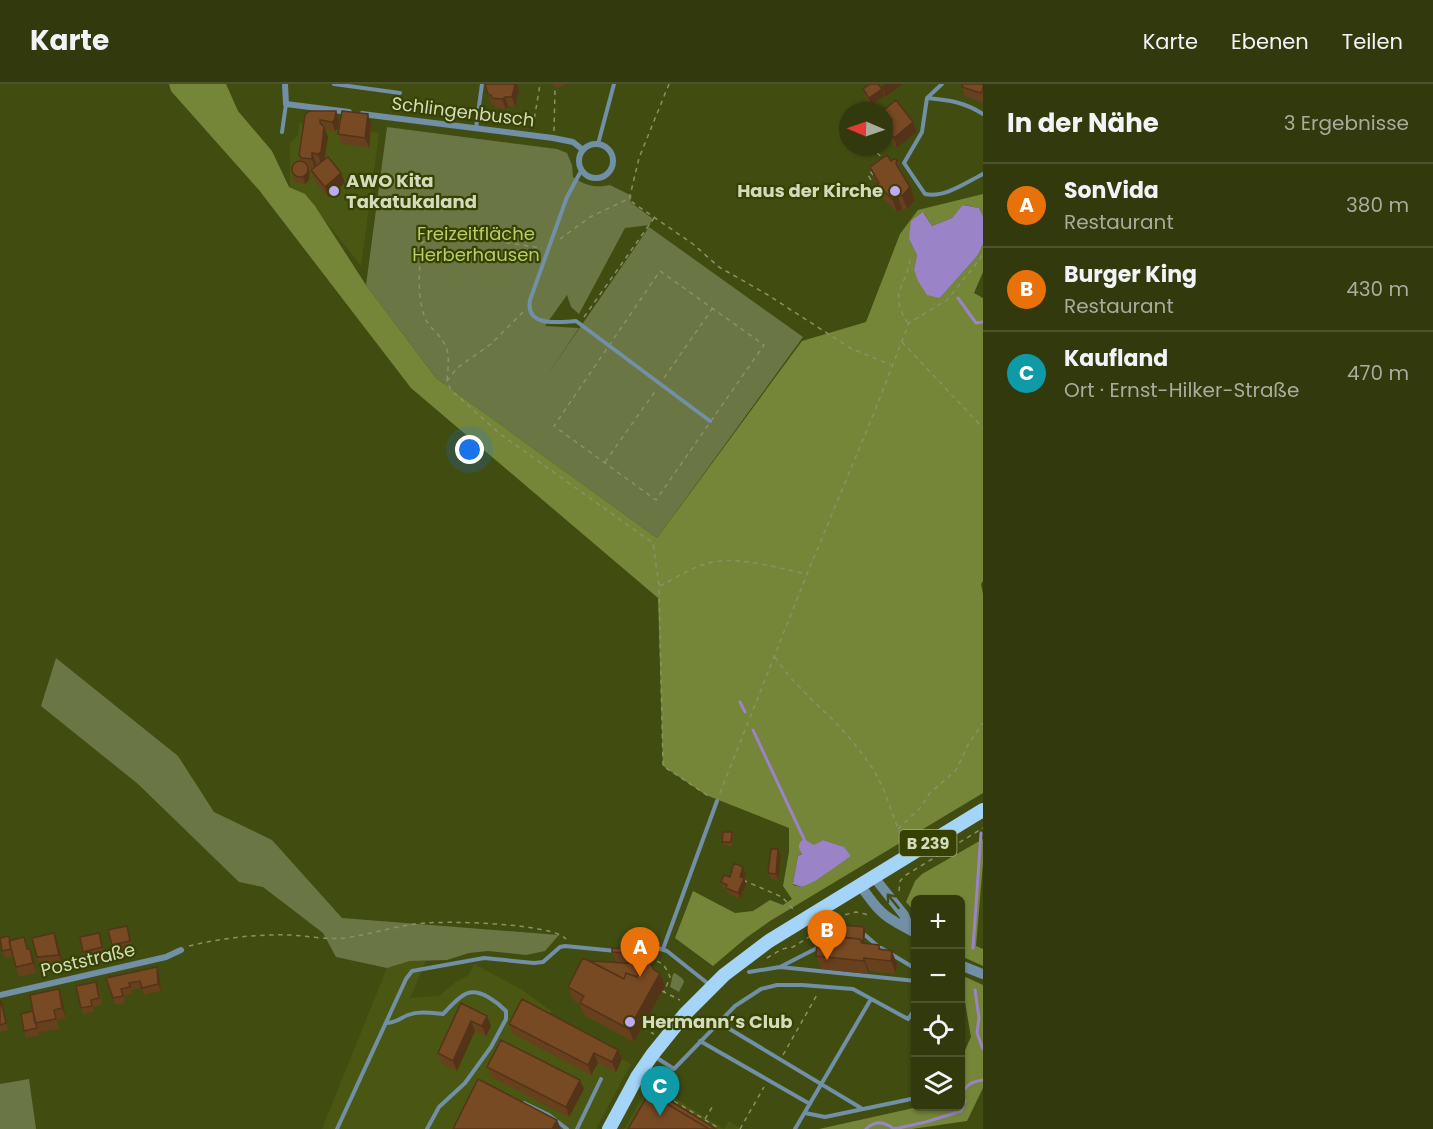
<!DOCTYPE html>
<html lang="de">
<meta charset="utf-8">
<style>
:root{--surface:#31390d;--page:#3d441b;--text:#f1f3f6;--muted:#a8ac9d;--line:#4c532e;--accent:#e797bd}
body{margin:0;font-family:Poppins,sans-serif;background:var(--page);color:var(--text)}
.controls{position:absolute;right:18px;bottom:18px;display:grid;overflow:hidden;border-radius:9px;box-shadow:0 2px 4px #0004}
.controls button{width:54px;height:54px;display:grid;place-items:center;padding:0;border:0;border-bottom:2px solid var(--line);background:var(--surface);color:var(--text);font:30px sans-serif}
.compass{position:absolute;left:839px;top:18px;width:54px;height:54px;border-radius:50%;background:var(--surface);box-shadow:0 2px 4px #0004;rotate:272deg}
.you{position:absolute;left:470px;top:366px;width:21px;height:21px;margin:-15px;border:4px solid #fff;border-radius:50%;background:#1a73e8;box-shadow:0 0 0 9px #1a73e833}
.badge{display:grid;place-items:center;width:39px;height:39px;border-radius:50%;background:var(--accent);color:#fff;font-size:20px;font-weight:700}
.pin{position:absolute;translate:-50% -50px;filter:drop-shadow(0 2px 3px #0008)}
.pin::after{content:'';position:absolute;top:32px;width:21px;height:18px;background:inherit;clip-path:polygon(0 0,100% 0,50% 100%)}
.list{margin:0;padding:0;list-style:none}
h2{display:flex;justify-content:space-between;align-items:center;height:78px;margin:0;padding:0 24px;font-size:26px}
h2 small{font-size:20px;font-weight:400;color:var(--muted)}
.list li{display:grid;grid-template-columns:39px 1fr auto;gap:18px;align-items:center;box-sizing:border-box;height:84px;padding:0 24px;border-top:2px solid var(--line)}
.list b{display:block;font-size:22px;white-space:nowrap}
.list p{margin:0;font-size:20px;white-space:nowrap;color:var(--muted)}
.list em{font-size:20px;font-style:normal;color:var(--muted)}
.icon{flex:none;width:33px;height:33px;fill:none;stroke:currentColor;stroke-width:2;stroke-linecap:round;stroke-linejoin:round}
.map{position:relative;flex:none;width:983px;height:1045px;overflow:hidden}
header{display:flex;align-items:center;gap:36px;box-sizing:border-box;height:84px;padding:0 30px;background:var(--surface);border-bottom:2px solid var(--line)}
header strong{font-size:28px}
nav{display:flex;gap:33px;margin-inline-start:auto;font-size:21px}
main{display:flex}
aside{flex:1;background:var(--surface)}
.map>svg:first-child{display:block}
.built{fill:#4a5712}
.green{fill:#6a7643}
.forest{fill:#758639;fill-rule:evenodd}
.water{fill:#9b83c8}
.lines{fill:none;stroke-linecap:round;stroke-linejoin:round}
.stream{stroke:#9b83c8;stroke-width:3}
.path{stroke:#899265;stroke-width:1.5;stroke-dasharray:4.5 4.5;stroke-linecap:butt}
.service{stroke:#718fa5;stroke-width:4}
.minor{stroke:#718fa5;stroke-width:6}
.tertiary{stroke:#718fa5;stroke-width:10}
.primary{stroke:#a4d5f8;stroke-width:14}
.wall{fill:#67401e}
.shaded-wall{fill:#543418}
.building{fill:#784a23;stroke:#543418;stroke-width:1.5}
.oneway{stroke:#404d1a}
.poi-dot{fill:#c2a8f3;stroke:#374102;stroke-width:2}
.labels{text-anchor:middle;stroke-width:4.5;stroke-linejoin:round;paint-order:stroke}
.shield{fill:#374102;stroke:#a4ad85;stroke-width:1.5}
.shield-label{font-size:16px;font-weight:bold;fill:#d3dbbd}
.street-label{font-size:18px;fill:#d3dbbd;stroke:#374102}
.poi-label{font-size:18px;font-weight:bold;fill:#d3dbbd;stroke:#374102;text-anchor:start}
.park-label{font-size:18px;fill:#b8cf67;stroke:#374102}
</style>
<header>
<strong>Karte</strong>
<nav><a>Karte</a><a>Ebenen</a><a>Teilen</a></nav>
</header>
<main>
<div class="map">
<svg width="983" height="1045" viewBox="0 0 983 1045">
<rect width="100%" height="100%" fill="#414c11"/>
<path class="built" d="M326,35L371,40V48L379,49L361,182L305,111L290,103V59L298,51L299,39L309,40Z
M410,877H426L410,914L439,912L457,897L469,891L474,880L521,905L551,927L548,936L631,980L596,1045H322L387,884Z
M658,986L666,988V994L675,999L672,1007L676,1015L724,1045L729,1037L741,1045H624Z"/>
<path class="green" d="M387,43L557,65L567,69L572,81L573,93C586,102 595,104 610,101L632,112L630,118L652,134L650,141L625,144L579,230L571,223L567,211L545,242L579,244L546,293L649,143L803,253L657,454L436,294L366,201Z
M56,574L178,672L214,728L272,756L342,834L559,851L545,867L526,871L488,867L469,869L447,876L410,877L387,884L336,873L323,849L263,803L239,798L138,700L41,622Z
M675,889L683,895L684,898L679,908L670,903L673,890Z
M29,995L36,1045H0V1000Z"/>
<path class="forest" d="M169,0H226L238,27L272,67L289,103L305,110L315,122L366,201L436,294L657,454L802,257L866,238L900,150L918,126L983,110V132L979,124L964,121L952,134L932,142L924,129L909,155L917,171L914,185L940,214L978,171L983,160V188L974,209L983,214V497L981,500L983,510V709L770,837L746,854L713,882L675,854L693,807L735,829L753,827L770,816L783,821L792,815L783,802L789,768V744L706,711L663,682L658,514L411,304L259,106L171,7ZM823,756L843,763L851,772L802,803L793,801L798,772Z
M983,755V779L976,862L983,865V882L961,872L960,816H916L915,828L906,818L915,797L922,790Z
M961,891L983,901V1004L967,1037L912,1045H819L918,1023L960,1022L961,975L971,953L965,918L961,916Z"/>
<path class="water" d="M963,121L979,124L983,132V160L978,171L940,214L927,211L918,197L914,185L917,171L909,155L911,137L923,128L932,142L952,134Z
M804,755L814,761L823,756L844,763L851,772L815,797L802,803L793,800L798,772L802,770C798,763 797,760 804,755Z"/>
<g class="lines">
<path class="stream" d="M958,214L976,239L983,238
M740,618L745,628
M753,646L804,755
M973,864L981,749
M975,906L979,934L977,949L983,965
M866,1045C875,1036 885,1038 894,1045L926,1038L961,1027L965,1017L961,1012C966,1001 970,998 983,996"/>
<path class="path" d="M669,0L639,74L629,116L693,160L719,183L768,211L850,264L891,281
M533,43L540,0
M554,47L555,5
M870,63L883,74
M873,91L871,88L868,91L871,96L875,93
M560,155L590,133L628,115
M660,187L764,261L656,416L554,342Z
M523,228L491,260L457,284L447,297L451,306L500,350L653,459L659,502L663,682L710,713
M584,233L654,134
M908,239C886,207 909,201 910,173
M902,258L983,344
M664,294L712,225
M447,296C448,283 451,267 442,256C437,248 429,243 425,234C416,210 420,184 421,160L435,148L542,164
M605,378L656,306
M660,502C679,492 698,479 720,477C743,474 783,485 807,490
M775,573C791,598 814,617 835,638C847,650 858,664 868,678C886,701 891,732 904,758
M720,709L807,490L874,329L909,239L947,216L980,175L983,168
M898,745L921,723L929,710L956,686L969,659L983,639
M744,799L745,797L782,813L793,825
M899,807L900,797L906,791L983,744
M189,862C222,854 256,850 290,851C308,852 327,856 345,854C372,850 398,841 426,839C450,837 552,839 566,855
M653,872L652,876C663,878 666,883 670,893L664,908
M767,874L782,865L793,863L844,831L856,828L869,831
M662,907L680,916
M643,944L654,950
M783,971L818,909
M671,991L661,1009L720,1045
M705,1035L714,1020
M740,1045L764,1003"/>
<path class="service" d="M334,0L400,9
M942,0L927,14L922,48L904,79L925,110C945,114 965,99 983,90
M927,14C949,16 964,18 983,30
M476,44L482,0
M282,48L286,20
M598,60L614,0
M581,87L567,113L530,216C525,244 560,238 576,237L710,337
M865,851L880,864
M876,864H881L916,885
M663,865L717,717
M632,866L657,864L667,867L711,902
M780,883L819,863
M749,888L780,883L916,897
M718,938L861,1024
M386,939C396,939 400,934 408,931C419,927 431,929 443,930C450,923 460,911 468,909C481,905 498,919 506,927V935L491,963L465,999L439,1023L427,1045
M960,941L963,942L960,968
M700,957L810,1020
M654,972L674,985L735,922L761,905L777,901H802L853,905L908,935L916,924
M524,1019L549,1031L567,1045
M805,1029L825,1033L916,1014
M337,1045L406,895L412,887L484,874L534,879L543,878L560,863L565,862L616,867
M577,1045L601,995
M795,1045L871,915"/>
<path class="minor" d="M285,0L286,20L349,28
M362,30L553,54L573,58L583,66
M579 77a17 17 0 1 1 34 0a17 17 0 1 1-34 0Z
M0,911L166,873L181,866"/>
<path class="tertiary" d="M873,792L904,831L909,844
M860,801C870,815 879,829 894,837C901,842 909,844 916,850
M960,881L983,890"/>
<path class="primary" d="M609,1045L637,993L652,971L685,930L724,891L769,857L983,726"/>
</g>
<path class="wall" d="M485,0H518L519,8L515,23L508,22L506,25L496,24L494,21L491,20Z
M552,0H567L557,4Z
M903,0L885,13L884,12L871,21L865,12L863,5Z
M983,0V19L965,12L962,3Z
M884,26L913,38L917,48L897,64L888,52L884,42L889,38Z
M336,27L339,37L338,45L335,47L325,46L328,53L324,75L341,89L345,99L328,113L314,96L311,86L312,85L308,84L310,89L309,96L305,100L297,99L294,95L292,88L301,78L299,71L305,31Z
M371,40L369,64L342,60L338,50Z
M897,76L901,87L910,103L915,116L907,125H902L897,128L882,113L870,83L891,77Z
M732,748L733,752L732,762L724,761L722,758Z
M781,772L778,796L771,795L768,789Z
M746,790L744,794L746,801L740,815L729,810L727,806L724,805L721,798L730,793Z
M127,842L133,864L114,868L112,861Z
M865,847L864,859L879,861L881,866L897,880L896,890L869,887V890L821,885L816,872L841,853Z
M99,849L105,870L85,874L83,868Z
M9,852L10,856L28,865L33,874L37,889L19,893L13,872L5,874L2,867Z
M58,859L63,881L40,883L37,873Z
M643,866L654,886L660,889L665,902L634,958L585,932L580,921L573,916L568,903L590,877L616,878L612,868Z
M159,890L161,907L144,910L142,904L131,906L132,910L124,912L125,919L115,921L106,894Z
M99,904L102,921L93,923L94,928L83,930L81,924Z
M59,905L62,915L66,934L57,936L59,945L39,948V951L26,954L24,947L33,927Z
M0,917H1L3,923L8,946L0,948Z
M461,919L491,942L486,952L475,947L457,987L441,979L438,969Z
M509,940L622,975L616,988L598,979L591,991L513,950Z
M487,983L580,996L584,1005L569,1033L491,993Z"/>
<path class="shaded-wall" d="M515,0H518L519,8L515,23L512,13Z
M886,0H903L885,13L882,3Z
M882,5L884,12L871,21L869,14Z
M505,13L508,22L506,25L502,15Z
M336,27L339,37L338,45L335,47L332,38Z
M368,30L371,40L369,64L365,54Z
M913,38L917,48L897,64L894,54Z
M324,43L328,53L324,78L321,80L318,70Z
M312,69L316,79L315,85L312,75Z
M307,82L310,89L309,96L305,100L303,93Z
M341,89L345,99L328,113L325,103Z
M910,103L915,116L907,125L902,112Z
M898,112L902,125L897,128L892,115Z
M778,765L781,772L778,796L776,790Z
M743,783L746,790L743,795L744,794L746,801L740,815L738,809L740,793Z
M864,843L865,847L863,868L862,865Z
M54,849L58,859L63,881L59,871Z
M30,865L33,874L37,889L33,879Z
M892,867L897,880L896,890L891,877Z
M864,874L869,887V890L864,877Z
M157,883L159,890L161,907L158,900Z
M660,889L665,902L634,958L629,945Z
M59,905L62,915L66,934L62,924Z
M487,932L491,942L486,952L482,942Z
M471,937L475,947L457,987L453,977Z
M618,966L622,975L616,988L612,978Z
M594,969L598,979L591,991L588,981Z
M580,996L584,1005L569,1033L566,1023Z
M557,1036L561,1045H552Z"/>
<path class="building" d="M485,0H515L512,13H505L502,15L492,14L491,11L488,10Z
M870,0H878L882,5L869,14L863,5Z
M963,0H983V4L981,9L962,3Z
M896,16L913,38L894,54L884,42L892,36L884,26Z
M309,27H336L335,35L332,38L320,36V39L324,43L321,68L318,70L312,69V75L302,74L299,71L305,31Z
M342,27L368,30L365,54L338,50Z
M887,71L891,77L894,75L897,76L896,80L910,103L902,112H898L892,115L877,100L879,99L870,83Z
M328,73L341,89L325,103L311,86Z
M292 85a8 8 0 1 1 16 0a8 8 0 1 1-16 0Z
M723,748H732L731,758H722Z
M771,765H778L776,790L768,789Z
M734,779L743,783L740,793L744,794L738,809L726,804L727,801L721,798L724,791L730,793Z
M842,841L864,843L863,859L860,855L841,853Z
M127,842L130,857L112,861L108,846Z
M54,849L59,871L37,873L32,854Z
M99,849L102,863L83,868L80,853Z
M9,852L11,865L2,867L0,854Z
M823,852L860,855L862,859L879,861V865L892,867L891,877L864,874V877L816,872L817,857Z
M24,853L27,865H30L33,879L16,883L9,857Z
M612,864L643,866L654,886L660,889L629,945L580,919L584,912L568,903L583,874L624,895L626,889L637,893L638,890L641,891L645,882L638,870L612,868Z
M590,877L642,880L644,884L641,891L638,890L637,893L626,889L624,895Z
M157,883L158,900L142,904L140,897L129,899L130,903L121,905L123,912L113,914L106,894Z
M96,898L99,914L91,916L92,922L81,924L76,902Z
M59,905L62,924L54,926L56,935L35,939L30,911Z
M522,915L618,966L612,978L594,969L588,981L509,940Z
M0,917H1L6,939L0,941Z
M461,919L487,932L482,942L471,937L453,977L438,969Z
M33,927L37,944L24,947L21,930Z
M501,956L580,996L566,1023L487,983Z
M478,995L557,1036L552,1045H453Z
M656,1008L716,1045H709L654,1012Z
M649,1009L709,1045H628Z"/>
<defs><path id="oneway-shaft" d="M-6 0H5M1.5-3L5.5 0L1.5 3" fill="none" stroke-width="1.6" stroke-linecap="round" stroke-linejoin="round" transform="scale(1.5)"/></defs>
<use class="oneway" href="#oneway-shaft" transform="translate(893 817) rotate(-129)"/>
<g class="poi-dot">
<circle cx="334" cy="107" r="6"/>
<circle cx="895" cy="107" r="6"/>
<circle cx="630" cy="938" r="6"/>
</g>
<g class="labels">
<rect class="shield" x="899.5" y="746" width="57" height="26" rx="4.5"/>
<g class="shield-label">
<text x="928" y="765">B 239</text>
</g>
<g class="street-label">
<text transform="translate(463 28) rotate(7)" y="6">Schlingenbusch</text>
<text transform="translate(88 876) rotate(-13)" y="6">Poststraße</text>
</g>
<g class="poi-label">
<text x="346" y="103">AWO Kita<tspan x="346" dy="21">Takatukaland</tspan></text>
<text x="883" y="113" text-anchor="end">Haus der Kirche</text>
<text x="642" y="944">Hermann’s Club</text>
</g>
<g class="park-label">
<text x="476" y="156">Freizeitfläche<tspan x="476" dy="21">Herberhausen</tspan></text>
</g>
</g>
</svg>
<div class="controls">
<button>+</button>
<button>−</button>
<button><svg class="icon" aria-label="locate" viewBox="0 0 24 24"><circle cx="12" cy="12" r="6"/><path d="M12 2v4M12 18v4M2 12h4M18 12h4"/></svg></button>
<button><svg class="icon" aria-label="layers" viewBox="0 0 24 24"><path d="M12 4l9 5-9 5-9-5zM3 14l9 5 9-5"/></svg></button>
</div>
<svg class="compass" viewBox="-18 -18 36 36"><path d="M0-13l5 13h-10z" fill="#e53935"/><path d="M0 13l5-13h-10z" fill="#a8ac9d"/></svg>
<div class="you"></div>
<div class="pin badge" style="left:640px;top:893px;background:#e8710a">A</div>
<div class="pin badge" style="left:827px;top:876px;background:#e8710a">B</div>
<div class="pin badge" style="left:660px;top:1032px;background:#0f9aa8">C</div>
</div>
<aside>
<h2>In der Nähe<small>3 Ergebnisse</small></h2>
<ul class="list">
<li><span class="badge" style="background:#e8710a">A</span><div><b>SonVida</b><p>Restaurant</p></div><em>380 m</em></li>
<li><span class="badge" style="background:#e8710a">B</span><div><b>Burger King</b><p>Restaurant</p></div><em>430 m</em></li>
<li><span class="badge" style="background:#0f9aa8">C</span><div><b>Kaufland</b><p>Ort · Ernst-Hilker-Straße</p></div><em>470 m</em></li>
</ul>
</aside>
</main>
